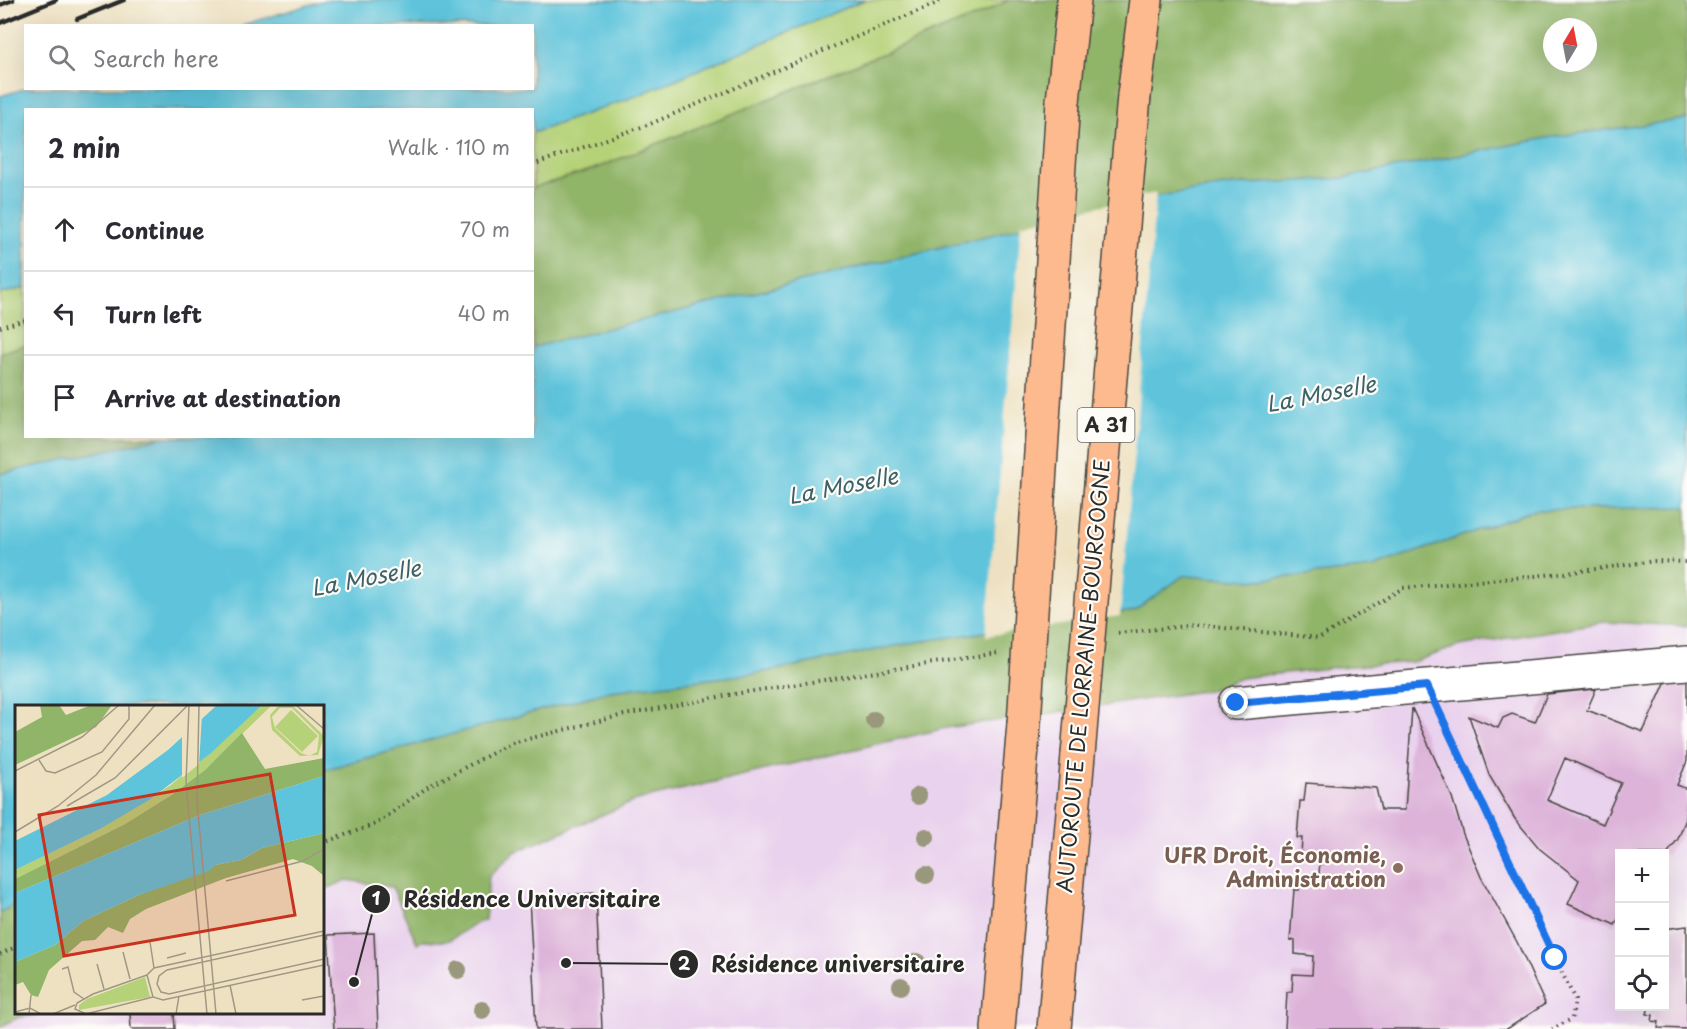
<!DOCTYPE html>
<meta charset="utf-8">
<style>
:root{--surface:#fff;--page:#f7f7f7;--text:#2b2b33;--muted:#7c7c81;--line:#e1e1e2}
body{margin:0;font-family:"Playpen Sans",sans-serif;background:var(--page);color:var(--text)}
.controls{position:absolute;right:18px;bottom:18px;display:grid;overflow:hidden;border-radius:0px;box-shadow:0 6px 24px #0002}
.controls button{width:54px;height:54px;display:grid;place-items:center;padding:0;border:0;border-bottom:2px solid var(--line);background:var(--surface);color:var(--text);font:30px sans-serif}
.compass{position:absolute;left:1543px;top:18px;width:54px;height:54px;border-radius:50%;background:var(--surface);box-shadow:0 6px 24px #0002;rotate:10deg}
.stop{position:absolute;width:18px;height:18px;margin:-14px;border:4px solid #1a73e8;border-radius:50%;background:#fff}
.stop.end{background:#1a73e8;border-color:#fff;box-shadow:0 2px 6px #0008}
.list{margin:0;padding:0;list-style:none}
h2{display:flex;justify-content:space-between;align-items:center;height:78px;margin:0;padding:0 24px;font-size:26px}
h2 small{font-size:20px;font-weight:400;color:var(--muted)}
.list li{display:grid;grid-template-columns:39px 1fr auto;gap:18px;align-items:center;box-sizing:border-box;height:84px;padding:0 24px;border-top:2px solid var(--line)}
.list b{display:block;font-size:22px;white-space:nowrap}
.list em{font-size:20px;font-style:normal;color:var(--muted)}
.icon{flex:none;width:33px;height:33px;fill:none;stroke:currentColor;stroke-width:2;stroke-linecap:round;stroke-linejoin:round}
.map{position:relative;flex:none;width:1687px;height:1029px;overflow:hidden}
.search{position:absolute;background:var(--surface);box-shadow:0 6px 24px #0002;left:24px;top:24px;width:510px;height:66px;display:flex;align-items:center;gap:15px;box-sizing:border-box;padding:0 21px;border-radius:0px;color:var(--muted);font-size:22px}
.panel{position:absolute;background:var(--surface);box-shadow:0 6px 24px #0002;left:24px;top:108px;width:510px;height:330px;border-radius:0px}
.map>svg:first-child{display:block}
.built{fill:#e9d2ed;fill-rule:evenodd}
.green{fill:#b5d278;stroke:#707e52;stroke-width:1.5}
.forest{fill:#90b468;stroke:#5e704a;stroke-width:1.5;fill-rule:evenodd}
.water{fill:#5ec4db;stroke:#447883;stroke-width:1.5}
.pier{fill:#eee1c1}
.building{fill:#ddb3d9;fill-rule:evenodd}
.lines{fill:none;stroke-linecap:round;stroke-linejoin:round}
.minor-casing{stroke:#484642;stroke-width:36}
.highway-casing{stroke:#484642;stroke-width:36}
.path{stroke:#484642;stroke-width:4;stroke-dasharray:1.5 4.5;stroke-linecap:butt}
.minor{stroke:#fff;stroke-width:33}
.highway{stroke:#fcba8e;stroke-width:33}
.rail{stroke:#2b2b2b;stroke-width:4.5}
.highway-bridge-casing{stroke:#484642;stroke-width:36;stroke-linecap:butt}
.highway-bridge{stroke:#fcba8e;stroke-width:33}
.tree{fill:#99987b}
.route{stroke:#1a73e8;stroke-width:8}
.education-dot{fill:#8d6e63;stroke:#fdfcf7;stroke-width:2}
.labels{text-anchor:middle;stroke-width:4.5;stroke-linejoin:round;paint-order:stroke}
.shield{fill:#fdfcf7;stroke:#6a6a68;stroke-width:1.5}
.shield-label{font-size:20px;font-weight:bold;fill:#2b2b2b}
.street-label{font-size:21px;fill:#2b2b2b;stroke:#fdfcf7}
.education-label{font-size:21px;font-weight:bold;fill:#785e54;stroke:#fdfcf7;text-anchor:end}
.water-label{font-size:22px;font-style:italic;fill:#3d6169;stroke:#fdfcf7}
.inset-road{fill:none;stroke:#a09885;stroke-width:1.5}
.view{fill:#c8321e;fill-opacity:0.15;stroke:#c8321e;stroke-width:3}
.inset-edge{fill:none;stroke:#2b2b2b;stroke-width:3}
.leader{fill:none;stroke:#2b2b2b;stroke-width:2}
.callout-dot{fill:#2b2b2b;stroke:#fdfcf7;stroke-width:2}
.mark-label{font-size:18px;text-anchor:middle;font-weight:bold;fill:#fff}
.callout-label{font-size:22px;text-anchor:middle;font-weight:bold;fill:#2b2b2b;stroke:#fdfcf7;stroke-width:4.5;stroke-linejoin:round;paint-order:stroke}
</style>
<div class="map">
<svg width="1687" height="1029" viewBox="0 0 1687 1029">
<rect width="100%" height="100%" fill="#fdfcf7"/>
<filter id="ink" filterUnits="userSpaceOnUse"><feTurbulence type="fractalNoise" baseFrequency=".0167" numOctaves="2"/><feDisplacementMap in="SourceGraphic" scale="12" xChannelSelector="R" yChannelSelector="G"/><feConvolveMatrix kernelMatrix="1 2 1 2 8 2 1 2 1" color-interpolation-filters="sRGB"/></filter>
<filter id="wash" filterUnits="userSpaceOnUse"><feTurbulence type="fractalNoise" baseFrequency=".008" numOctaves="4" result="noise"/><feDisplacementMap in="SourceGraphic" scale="24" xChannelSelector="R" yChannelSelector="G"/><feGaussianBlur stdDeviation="1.35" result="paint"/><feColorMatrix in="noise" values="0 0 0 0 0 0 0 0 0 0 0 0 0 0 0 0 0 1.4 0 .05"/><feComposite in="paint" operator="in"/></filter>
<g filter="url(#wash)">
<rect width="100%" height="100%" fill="#eee1c1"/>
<path class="built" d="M1687,604V1029H0V955L16,1012H322L323,863L712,751ZM1620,854H1664V1006H1620Z"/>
<path class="green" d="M864,0H1009L977,16L594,169L533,188L532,133L636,96Z
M25,288V345L0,353V294Z"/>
<path class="forest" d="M1009,0H1687V119L1552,137L1343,178L1233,185L1138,199L533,347L532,188L594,169L977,16ZM1552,27H1588V63H1552Z
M25,345L26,436L165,437L0,474V353Z
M1687,507V626L1604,622L1459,646L1413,662L1338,667L1241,678L1210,690L946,728L637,800L515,852L489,876L485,920C470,923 460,937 446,941C436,943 427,937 417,943L392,887L347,880L323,890V770L610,691L759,673L916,642L1134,611L1183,576L1260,580L1372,568L1534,510Z
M16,903V1012L58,1013L19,1017L0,1027V913Z"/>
<path class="water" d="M325,0H864L636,96L533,133L532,110H26L25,288L0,294V96L27,88H532V26L242,25Z
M1687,119V507L1534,510L1372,568L1260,580L1183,576L1134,611L916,642L759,673L610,691L323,770L322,706H16V903L0,913V474L165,437L532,436L533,347L1138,199L1233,185L1343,178L1552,137Z"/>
<path class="pier" d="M1156,193L1120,616L986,636L1021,224Z"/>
<g id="blocks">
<path class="building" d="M1687,678V761L1677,785L1687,789L1686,819L1678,839L1664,858V854H1620V915L1615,925L1568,904L1579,880L1540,849L1515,819L1489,775L1469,716L1498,728L1503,718L1512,714L1535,722L1547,694L1596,689L1587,710L1643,732L1666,681ZM1565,758L1621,783L1603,824L1547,800Z
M1412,708L1452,797L1463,834L1481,877L1517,942L1545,1004L1507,1029H1285L1287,992H1292L1293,974L1312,975L1313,956L1295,954V940L1290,941L1294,890H1299L1300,876L1319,877L1320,857L1301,856L1302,838H1297L1300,801H1304L1306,783L1376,788L1381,810H1405Z
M596,893L602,1029H536L529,897Z
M1687,926V1029L1658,1028L1659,1022L1652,1021L1653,1015L1647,1014L1649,1006H1664V929Z
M374,933L378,1029H334L328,935Z
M130,1012H174L175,1029H131Z"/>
</g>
</g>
<g filter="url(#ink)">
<use href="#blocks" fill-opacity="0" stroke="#484642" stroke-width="1.5"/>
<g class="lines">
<g class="minor-casing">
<path id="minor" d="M1236,703L1687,663"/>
</g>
<g class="highway-casing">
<path id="highway" d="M1134,96L1146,0
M1063,101L1074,0
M998,1029L1024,724
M1054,1029L1078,755"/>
</g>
<path class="path" d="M532,165L650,124L944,0
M0,327L26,320
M1118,633L1195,625L1319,638L1403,588L1566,573L1655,561L1687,562
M1441,717L1575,1000L1572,1019L1552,1029
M322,843L376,824L429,786L512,743L619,716L734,694L998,653
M0,954L16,947"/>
<use href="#minor" class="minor"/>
<use href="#highway" class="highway"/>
<path class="rail" d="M0,5L13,0
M77,19L124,0
M0,23L56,0"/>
<g class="highway-bridge-casing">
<path id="highway-bridge" d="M1024,724L1063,101
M1078,755L1134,96"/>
</g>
<use href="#highway-bridge" class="highway-bridge"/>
</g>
<g class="tree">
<circle cx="874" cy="720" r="9"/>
<circle cx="918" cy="796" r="9"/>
<circle cx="926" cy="837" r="9"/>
<circle cx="926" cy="875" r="9"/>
<circle cx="917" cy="962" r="9"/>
<circle cx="458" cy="970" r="9"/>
<circle cx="901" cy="986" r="9"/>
<circle cx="482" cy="1010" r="9"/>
</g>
</g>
<g class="lines" filter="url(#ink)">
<path class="route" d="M1236,703L1427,686L1555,958"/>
</g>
<circle class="education-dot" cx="1398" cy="868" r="6"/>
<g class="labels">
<rect class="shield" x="1077.5" y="408" width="57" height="34" rx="4.5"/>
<g class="shield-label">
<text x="1106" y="432">A 31</text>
</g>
<g class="street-label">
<text transform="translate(1084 676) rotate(-85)" y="7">AUTOROUTE DE LORRAINE-BOURGOGNE</text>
</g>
<g class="education-label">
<text x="1386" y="863">UFR Droit, Économie,<tspan x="1386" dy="24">Administration</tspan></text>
</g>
<g class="water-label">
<text transform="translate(1321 394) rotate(-11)" y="8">La Moselle</text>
<text transform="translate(843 486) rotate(-11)" y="8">La Moselle</text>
<text transform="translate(366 578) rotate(-11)" y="8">La Moselle</text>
</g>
</g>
<g transform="translate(15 705)">
<rect width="309" height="309" fill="#eee1c1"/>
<path d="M247,0H257L190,65L158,89L110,119L0,174V165L85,124L156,80ZM264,0H277L309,31L303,50L285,51L257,25L255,10ZM265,3H277L304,30L302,47L294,51L286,48L260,23L257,12ZM276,5L303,31L287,47L260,22ZM130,272L135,292L64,305V300L72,294Z" fill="#b5d278" fill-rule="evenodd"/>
<path d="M25,0H44L51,10L76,0H97L81,22L0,60V27L27,12ZM227,28L250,64L309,53V71L185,110L0,188V174L110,119L158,89L190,65ZM309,128V171L297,161L278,154L211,173L131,204L115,214L108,228L93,222L80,235L67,236L34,265L23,292L16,290L8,277L0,280V257L40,240L68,216L124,190L200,160L226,155L247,143Z" fill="#90b468"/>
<path d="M202,0H247L196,48L134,95L85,124L0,165V136L92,90L153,45ZM309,71V128L247,143L226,155L200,160L194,166L124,190L68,216L40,240L0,257V188L185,110Z" fill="#5ec4db"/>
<path d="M187,10L184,59L167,73V29Z" fill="#eee1c1"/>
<path class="inset-road" d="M174,0L171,78L192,309M184,0L182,96L201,309M281,0L309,24M24,55L31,66L40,68L87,47L114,14V0M0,66L67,32L104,0M52,101L100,73L173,0M0,127L43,101L81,70L140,0M211,176L288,156L309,144M309,226L139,263L132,270L138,292L148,295L309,260M309,230L152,265L144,271L142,279L146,287L154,289L309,254M135,237L139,263M108,247L115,274M152,253L171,248M82,259L89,284M47,264L53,262L59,287L69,294M132,270L78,289L62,298L60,304L71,309L138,292M215,280L221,309M287,295L309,291M0,307L15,303L26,309M14,309L16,290M38,309L60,300M161,309L164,291"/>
<path class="view" d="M255,69L280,210L49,251L24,110Z"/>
<rect width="309" height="309" class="inset-edge"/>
</g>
<path class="leader" d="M354 982L376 899M566 963L684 964"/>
<g class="callout-dot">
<circle cx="354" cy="982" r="6"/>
<circle cx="566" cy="963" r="6"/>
<circle cx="376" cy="899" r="15"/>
<circle cx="684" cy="964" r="15"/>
</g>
<g class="mark-label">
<text x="376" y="905">1</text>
<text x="684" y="970">2</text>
</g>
<g class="callout-label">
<text x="532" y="907">Résidence Universitaire</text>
<text x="838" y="972">Résidence universitaire</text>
</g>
</svg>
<div class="controls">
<button>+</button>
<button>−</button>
<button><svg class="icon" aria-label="locate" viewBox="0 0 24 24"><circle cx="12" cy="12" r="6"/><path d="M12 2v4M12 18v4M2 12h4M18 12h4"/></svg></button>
</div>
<svg class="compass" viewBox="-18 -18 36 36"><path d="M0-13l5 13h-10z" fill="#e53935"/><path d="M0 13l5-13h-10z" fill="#7c7c81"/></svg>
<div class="stop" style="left:1555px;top:958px"></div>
<div class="stop end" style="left:1236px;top:703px"></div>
<div class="search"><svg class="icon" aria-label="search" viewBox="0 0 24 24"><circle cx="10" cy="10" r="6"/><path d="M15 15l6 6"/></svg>Search here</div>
<section class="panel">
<h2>2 min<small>Walk · 110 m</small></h2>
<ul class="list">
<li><svg class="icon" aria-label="ahead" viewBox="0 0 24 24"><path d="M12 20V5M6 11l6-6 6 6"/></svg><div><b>Continue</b></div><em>70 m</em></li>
<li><svg class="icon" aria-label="left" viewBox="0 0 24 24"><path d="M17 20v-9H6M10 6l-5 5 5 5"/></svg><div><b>Turn left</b></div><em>40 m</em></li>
<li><svg class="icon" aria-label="arrive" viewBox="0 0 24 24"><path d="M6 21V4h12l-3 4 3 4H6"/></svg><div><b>Arrive at destination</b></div></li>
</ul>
</section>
</div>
